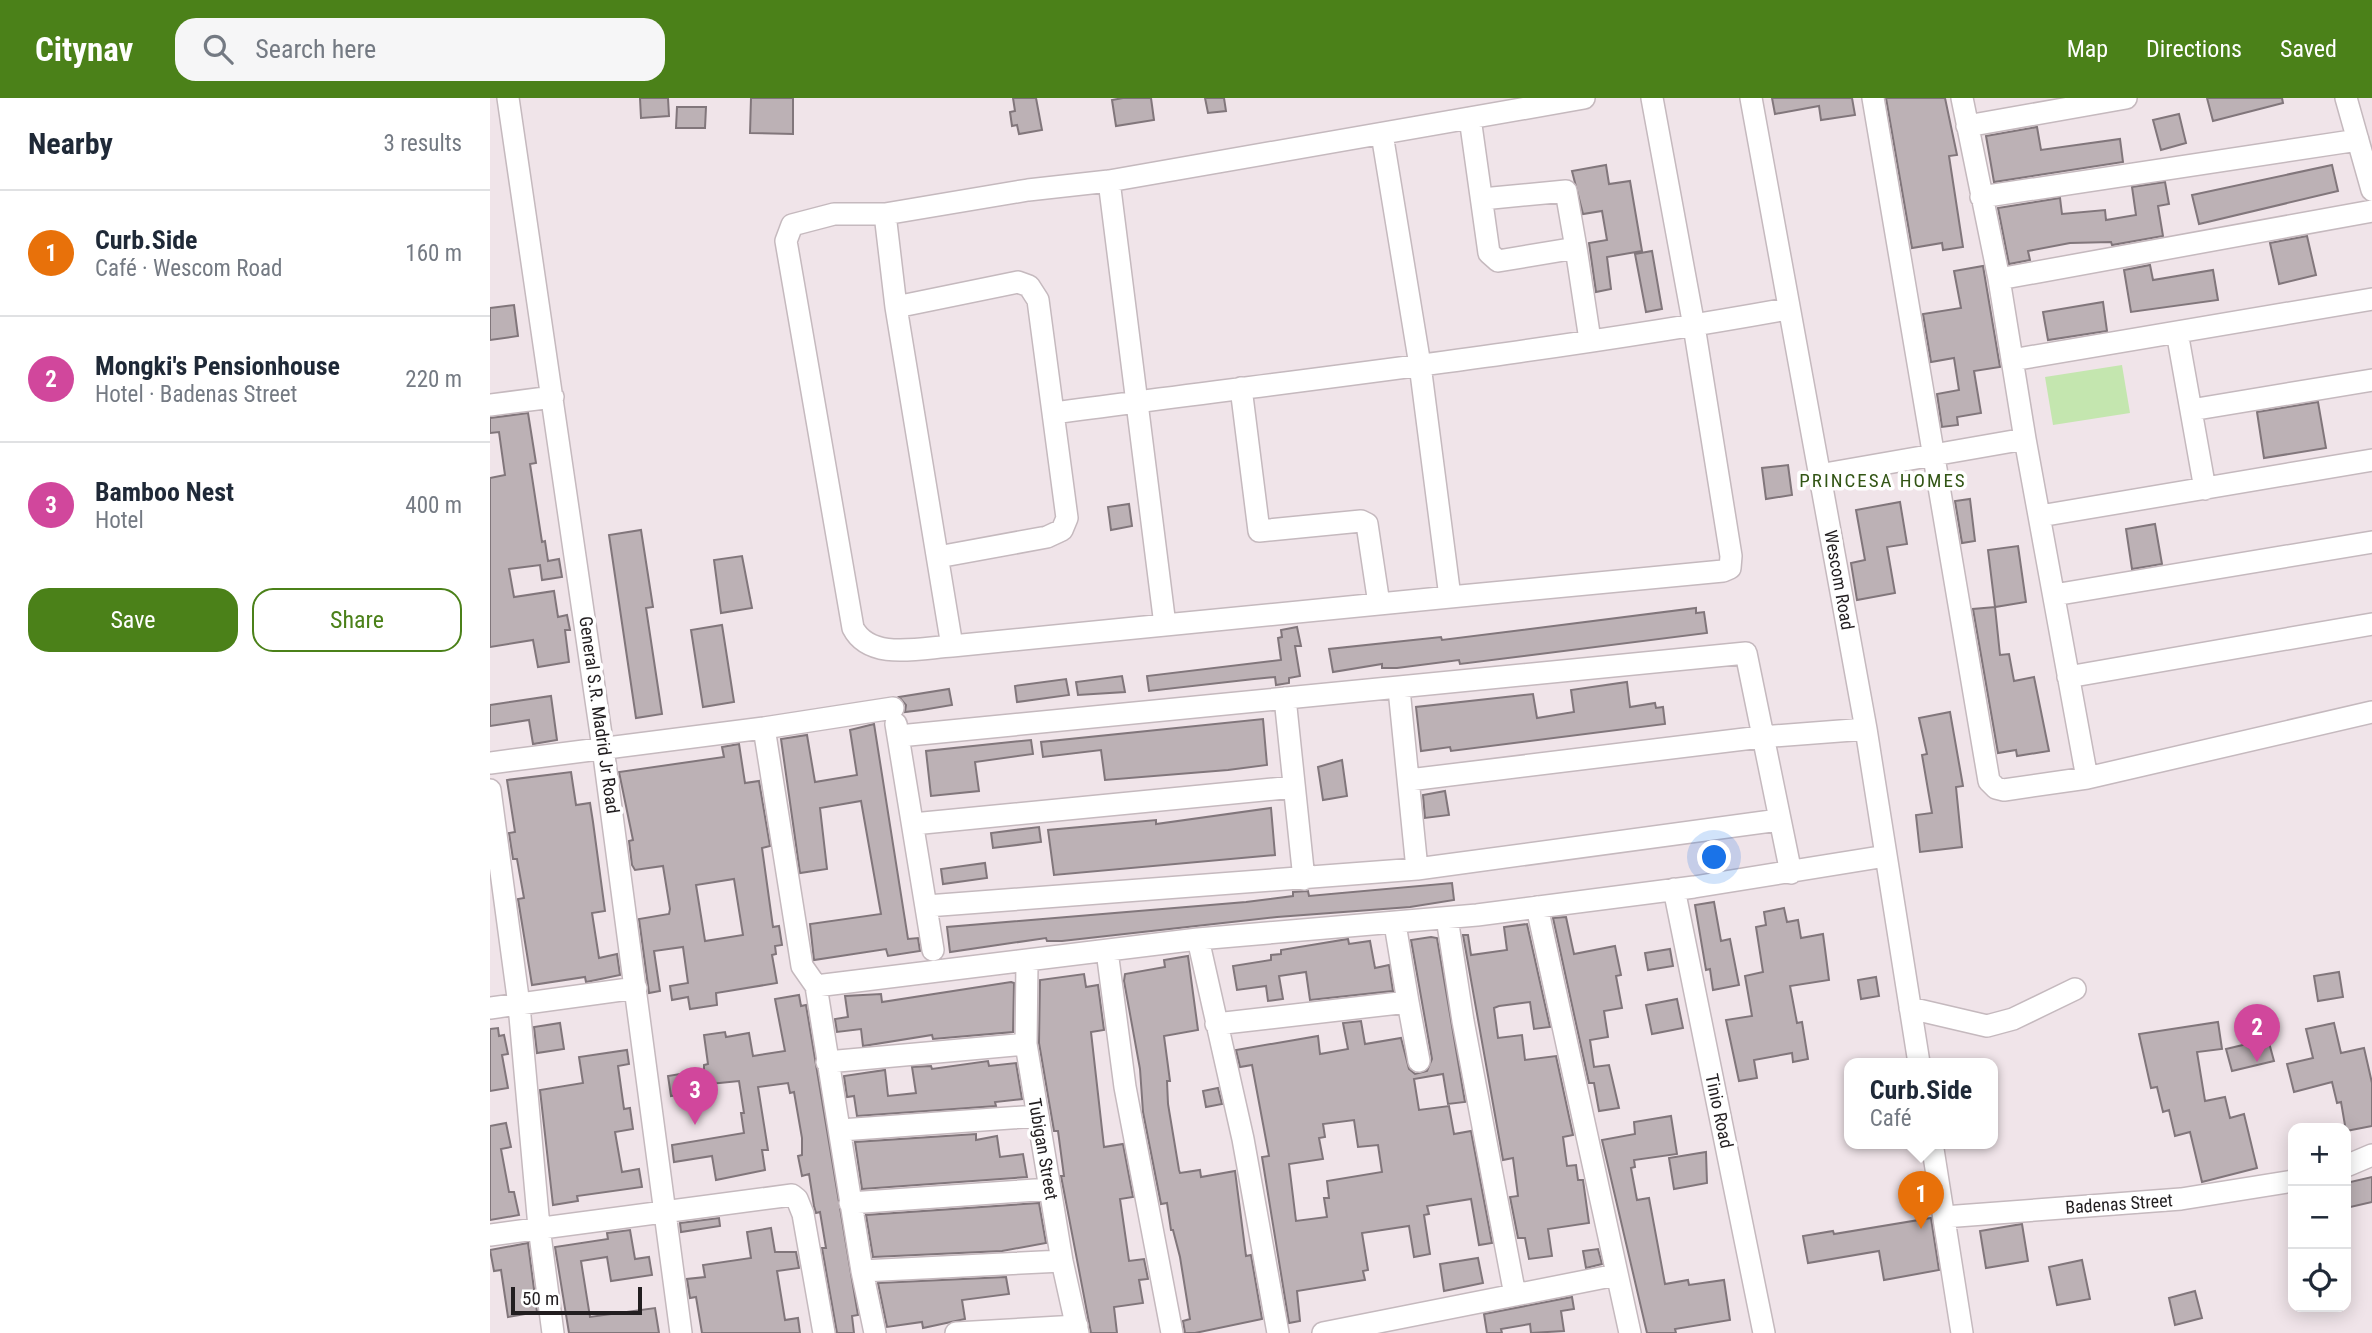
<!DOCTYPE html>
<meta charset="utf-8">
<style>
:root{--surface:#fff;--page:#f6f6f7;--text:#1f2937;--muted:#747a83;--line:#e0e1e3;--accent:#4b8119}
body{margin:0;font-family:"Roboto Condensed",sans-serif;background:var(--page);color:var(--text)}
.controls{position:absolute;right:21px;bottom:21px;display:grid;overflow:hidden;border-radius:14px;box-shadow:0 4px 18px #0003}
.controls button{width:63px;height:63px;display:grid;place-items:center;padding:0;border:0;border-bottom:2px solid var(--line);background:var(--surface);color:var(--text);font:35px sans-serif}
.scale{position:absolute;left:21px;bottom:18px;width:131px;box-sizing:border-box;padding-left:7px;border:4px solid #221e20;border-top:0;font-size:19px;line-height:24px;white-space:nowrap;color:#221e20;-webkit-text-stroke:5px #fff;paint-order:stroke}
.you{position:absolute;left:1225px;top:760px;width:24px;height:24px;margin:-18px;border:5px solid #fff;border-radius:50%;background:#1a73e8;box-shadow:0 0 0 10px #1a73e833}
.badge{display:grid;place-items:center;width:46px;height:46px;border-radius:50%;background:var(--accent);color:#fff;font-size:23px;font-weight:700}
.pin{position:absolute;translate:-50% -58px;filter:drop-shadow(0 2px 4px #0008)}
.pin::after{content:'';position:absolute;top:37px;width:24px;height:21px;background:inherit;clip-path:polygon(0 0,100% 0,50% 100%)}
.popup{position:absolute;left:1354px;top:960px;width:154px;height:91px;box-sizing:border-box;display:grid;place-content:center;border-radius:14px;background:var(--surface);filter:drop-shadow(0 2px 5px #0005);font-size:23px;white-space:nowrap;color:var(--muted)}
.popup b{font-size:26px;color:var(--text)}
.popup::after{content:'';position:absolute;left:50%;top:100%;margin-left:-14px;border:14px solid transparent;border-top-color:var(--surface)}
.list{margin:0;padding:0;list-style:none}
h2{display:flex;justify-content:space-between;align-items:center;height:91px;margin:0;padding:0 28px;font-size:30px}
h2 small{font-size:23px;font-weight:400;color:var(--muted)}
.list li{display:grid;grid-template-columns:46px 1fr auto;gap:21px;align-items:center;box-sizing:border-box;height:126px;padding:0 28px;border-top:2px solid var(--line)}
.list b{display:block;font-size:26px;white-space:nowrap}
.list p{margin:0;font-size:23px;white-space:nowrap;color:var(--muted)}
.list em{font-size:23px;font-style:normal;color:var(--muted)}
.actions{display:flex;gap:14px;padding:21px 28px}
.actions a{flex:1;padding:16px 0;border:2px solid var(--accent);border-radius:21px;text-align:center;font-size:24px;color:var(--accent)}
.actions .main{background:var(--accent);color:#fff}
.icon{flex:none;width:38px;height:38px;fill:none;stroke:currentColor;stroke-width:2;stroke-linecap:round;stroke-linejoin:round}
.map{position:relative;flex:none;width:1882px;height:1235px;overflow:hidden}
header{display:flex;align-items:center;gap:42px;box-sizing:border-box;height:98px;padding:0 35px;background:var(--accent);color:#fff}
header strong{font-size:33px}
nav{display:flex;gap:38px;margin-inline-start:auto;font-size:24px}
.search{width:490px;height:63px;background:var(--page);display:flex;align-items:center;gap:18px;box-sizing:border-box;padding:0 24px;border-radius:21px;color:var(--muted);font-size:26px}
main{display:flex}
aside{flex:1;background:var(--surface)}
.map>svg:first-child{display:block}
.green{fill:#c4e6af}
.building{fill:#bcb1b5;stroke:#81767b;stroke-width:2;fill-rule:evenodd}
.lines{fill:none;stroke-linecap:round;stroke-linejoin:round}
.minor-casing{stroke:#c5b9be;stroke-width:24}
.minor{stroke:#fff;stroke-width:21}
.labels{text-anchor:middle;stroke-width:7;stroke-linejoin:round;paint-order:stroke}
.street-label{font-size:18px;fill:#221e20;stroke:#fff}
.neighbourhood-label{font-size:19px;letter-spacing:2px;fill:#325515;stroke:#fff}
</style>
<header>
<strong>Citynav</strong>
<div class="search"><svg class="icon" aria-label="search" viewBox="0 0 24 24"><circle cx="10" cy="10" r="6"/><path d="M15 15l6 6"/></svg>Search here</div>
<nav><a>Map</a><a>Directions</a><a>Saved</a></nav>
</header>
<main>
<aside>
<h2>Nearby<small>3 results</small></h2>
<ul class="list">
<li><span class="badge" style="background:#e8710a">1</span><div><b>Curb.Side</b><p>Café · Wescom Road</p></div><em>160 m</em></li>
<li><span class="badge" style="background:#d1479c">2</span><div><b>Mongki's Pensionhouse</b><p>Hotel · Badenas Street</p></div><em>220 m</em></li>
<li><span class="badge" style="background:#d1479c">3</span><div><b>Bamboo Nest</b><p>Hotel</p></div><em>400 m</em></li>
</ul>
<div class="actions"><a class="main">Save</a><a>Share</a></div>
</aside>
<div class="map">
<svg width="1882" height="1235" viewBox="0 0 1882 1235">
<rect width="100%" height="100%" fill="#f0e4e9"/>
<path class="green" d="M1632,267L1640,315L1563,327L1555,279Z"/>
<path class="building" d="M150,0H178L179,18L151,20Z
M261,0H303V36L260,35Z
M523,0H546L552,32L529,36L527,27L522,28L520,14L525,13Z
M633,0H661L664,22L626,28L622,2Z
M715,0H734L736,13L718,15Z
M1282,0H1362L1365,17L1331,22L1329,8L1285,16Z
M1396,0H1455L1467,57L1459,58L1473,149L1453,152L1452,145L1422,150Z
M1717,0H1792L1793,5L1723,23Z
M187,9H216L215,30H186Z
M1689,16L1696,45L1671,52L1663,22Z
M1547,29L1551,52L1630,41L1633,64L1504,84L1496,38Z
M1116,67L1119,86L1140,83L1152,153L1117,159L1121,191L1106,194L1099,145L1117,142L1112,113L1093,116L1082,73Z
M1842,67L1848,93L1709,126L1702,97Z
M1675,84L1679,106L1668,108L1673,138L1622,147L1621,144L1580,145L1538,153L1540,162L1519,166L1508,110L1570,100L1572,116L1615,112L1616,122L1646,117L1642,89Z
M1817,138L1826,177L1789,186L1780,145Z
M1162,153L1172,211L1156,214L1145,156Z
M1660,167L1663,182L1723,172L1728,202L1641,214L1634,172Z
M1493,168L1510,269L1484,273L1491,315L1467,319L1468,327L1452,329L1447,296L1469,292L1464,260L1441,264L1433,216L1471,210L1464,173Z
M1613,204L1617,233L1558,242L1553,214Z
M24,207L28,238L0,242V210Z
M1828,304L1836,350L1774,360L1767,314Z
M38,315L46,365L40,366L52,444L55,443L58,463L69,461L72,479L52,482L50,467L19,471L24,499L64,493L68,519L77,517L80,532H75L79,564L48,569L43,542L0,549V380L15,377L9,334L0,335V320Z
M1298,367L1302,397L1276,401L1272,370Z
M1480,401L1485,443L1472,445L1465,403Z
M1410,404L1417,446L1397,449L1405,495L1367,502L1361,465L1375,462L1366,412Z
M639,406L642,428L621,432L618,409Z
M1665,426L1672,466L1642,471L1636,431Z
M151,432L163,509L156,510L172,616L146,620L119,437Z
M1528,448L1536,504L1505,509L1498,452Z
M252,458L262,510L231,515L224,462Z
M1505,509L1510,557L1519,556L1524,583L1544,579L1559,653L1527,658L1526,652L1508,655L1483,511Z
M1206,510V515L1214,514L1217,535L970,566L969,562L907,570H892V566L843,574L839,551L951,539L952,542Z
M232,527L244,604L213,609L201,532Z
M807,529L811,548H805L810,578L799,580V585L786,587L785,579L764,581L659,593L657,578L791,562L788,540L792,539L791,532Z
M632,578L635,594L588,597L586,584Z
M576,581L579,597L527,604L525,588Z
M1137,584L1140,609L1165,605L1166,610L1173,609L1175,626L961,653L960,649L931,653L926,609L1043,596L1047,620L1084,614L1081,592Z
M459,591L462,607L432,612L415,614L416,607L409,599Z
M61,598L67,642L43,646L39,622L0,628V607Z
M1460,614L1473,688L1466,689L1472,749L1430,754L1426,717L1442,715L1432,657L1437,656L1429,620Z
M773,621L777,667L738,672L615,682L611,652L553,659L551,644Z
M384,626L418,841L428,840L430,853L398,858L396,851L324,862L320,826L391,816L371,703L330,710L337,771L310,775L291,641L317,637L325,684L367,677L360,632Z
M541,642L543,656L485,664L489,693L441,698L436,653Z
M249,646L255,685L269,683L280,748L272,750L283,829L289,828L292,847L285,848L286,856L282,857L287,885L226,895L227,907L200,911L198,899L182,902L180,888L198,885L193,849L164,853L170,893L159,895L149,821L179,816L180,811L173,768L145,772L142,767L139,743L143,742L129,674L234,659L232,649ZM244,781L253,837L215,843L206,787Z
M852,662L857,698L833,702L828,669Z
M81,674L86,707L100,705L103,724L115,813L102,815L109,860L127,856L130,877L96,884L95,879L42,887L28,801L34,800L27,761H23L19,735L25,734L17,682Z
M955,693L959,717L935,720L933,697Z
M781,710L785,757L564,777L558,732L666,722V726Z
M549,729L551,744L503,750L501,735Z
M495,765L497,780L453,786L451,771Z
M962,785L964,802L920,809L787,819L572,843H557L556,840L460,854L457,829L756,804L803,798V794L818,793L819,798Z
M1224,804L1231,843L1240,841L1249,887L1223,892L1220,871L1216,872L1205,807Z
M1294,810L1297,824L1308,822L1311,840L1333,836L1335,851L1339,882L1300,888L1307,925L1312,924L1318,961L1303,964L1302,955L1264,962L1267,980L1249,983L1236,922L1262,918L1255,878L1273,874L1266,829L1276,827L1274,814Z
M1076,819L1084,856L1125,848L1131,877L1126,878L1132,910L1114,913L1118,939L1100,942L1104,969L1119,967L1129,1010L1109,1013L1104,985H1099L1063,820Z
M1037,826L1060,929L1044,931L1040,904L1009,908L1004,910L1008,940L1032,937L1035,962L1066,958L1083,1037L1073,1039L1077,1068L1086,1067L1088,1082H1093L1099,1125L1058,1131L1062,1158L1039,1161L1035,1140H1028L1020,1099L1028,1098L1023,1060L1013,1062L973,837H978L981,857L1017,852L1014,829Z
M941,839L947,840L975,1004L958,1006L953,976L924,981L929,1012L959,1008L964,1036L981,1033L1002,1145L989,1147L981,1101L937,1108L939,1116L934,1117L940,1156L924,1159L919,1128L872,1135L878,1172L873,1173L875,1182L807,1193L810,1223L799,1225L772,1059L779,1058L762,967L750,969L746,952L828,938L830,956L858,951L853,925L871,923L875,946L911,940L919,971L925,976L937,973L942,961L921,842ZM864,1022L868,1049L888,1047L892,1074L837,1083L839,1100H834L837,1119L806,1123L799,1066L833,1061L829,1040L835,1039L833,1026Z
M858,841L859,846L880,843L885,870L899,867L903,893L820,902L816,874L789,878L793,901L778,903L776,888L747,892L743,868L781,862V857L791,856V852Z
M1180,851L1183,868L1158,872L1155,855Z
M698,858L708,932L674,938L680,983H677L678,1006L689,1072L690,1075L710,1072L711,1079L745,1073L756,1158L761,1157L772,1221L705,1235H695L693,1223L700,1221L690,1159L683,1132H681L677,1105L671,1106L653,1014L650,971L634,883L635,876L675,869L674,862Z
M1849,874L1853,899L1828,903L1824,878Z
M594,876L596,889L608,887L614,932L601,934L614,1049L633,1046L643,1099L630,1101L639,1163L654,1161L658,1181L649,1182L653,1205L624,1209L627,1235H601L571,1078H574L568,1033H564L549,945L550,882Z
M1386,879L1389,898L1371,901L1368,882Z
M521,884L524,885L523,934L443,941L442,937L373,948L371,931L347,934L345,921L358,919L355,898L391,896L392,904Z
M309,897L311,908L316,907L368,1217L362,1218L364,1235H347L332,1150H336L330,1114L326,1115L324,1108L319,1076L312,1078L308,1058L312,1057V1040L304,994L300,995L298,985L268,989L278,1052H272L275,1072L226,1082L222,1058L184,1064L182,1047L254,1035L251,1015H254L249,983L210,987L211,993L181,998L178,978L214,972V967L218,966L214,937L235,934L236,939L259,935L263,958L295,953L285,901Z
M1187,901L1193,930L1162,936L1156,907Z
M1728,924L1732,951L1707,954L1715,1003L1735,999L1740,1020L1754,1016L1767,1070L1712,1084L1700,1034L1685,1038L1679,1012L1673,1014L1667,989L1661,990L1649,936Z
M70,925L74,951L47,955L44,929Z
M1844,925L1851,955L1874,950L1882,985V1028L1856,1033L1851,1004L1847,1005L1842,984L1804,994L1797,966L1823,960L1816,931Z
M8,930L9,938L14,937L18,956L12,957L18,990L0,993V931Z
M1778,941L1784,963L1742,973L1736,951Z
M137,952L139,966L128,968L134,1011L140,1010L143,1031L125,1034L132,1074L149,1071L152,1089L87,1098L88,1103L63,1107L50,992L93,985L89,959Z
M498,963L499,968L526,965L532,1001L505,1004L506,1008L367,1018L364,998L357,999L354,978L395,972L398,998L426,995L422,969L441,968L442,971Z
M728,990L732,1006L716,1009L713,993Z
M1181,1018L1187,1056L1144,1062L1145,1069L1141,1070L1147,1102L1159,1100L1175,1186L1198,1182L1199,1187L1234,1182L1240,1222L1185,1231L1186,1235H1157L1112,1042L1145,1036L1144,1024Z
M16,1025L21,1049L11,1051L19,1094H24L29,1117L0,1122V1028Z
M486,1036V1042L507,1038L510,1059L533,1056L537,1079L372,1091L365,1044Z
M1216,1054L1217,1085L1184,1091L1179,1060Z
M1882,1079V1104L1856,1110V1085Z
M549,1105L556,1145L512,1153L383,1159L376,1117Z
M229,1120L230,1128L191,1134L190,1125Z
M1441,1120L1449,1172L1394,1182L1389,1153L1318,1165L1313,1138L1343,1133L1344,1136Z
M1532,1126L1538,1163L1496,1170L1490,1133Z
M281,1130L285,1154H306L309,1170L287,1173L295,1222L308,1220L310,1235H212L206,1199L200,1200L197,1181L215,1179L213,1167L261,1160L257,1134Z
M140,1132L145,1161L159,1159L162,1177L121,1183L117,1159L91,1163L100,1219L165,1210L169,1235H79L65,1149L118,1141L117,1135Z
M38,1145L47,1214L18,1219L11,1172L4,1173L0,1152Z
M1108,1151L1112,1166L1096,1170L1093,1153Z
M988,1160L993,1185L954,1193L950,1166Z
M1592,1162L1600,1201L1567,1207L1559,1169Z
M516,1179L519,1196L472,1202L475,1221L433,1230L432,1224L397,1229L388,1185Z
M1705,1193L1712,1220L1685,1227L1679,1200Z
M1082,1199L1084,1211L1071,1213L1074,1233L1041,1235L1040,1226L1011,1231L1012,1235H997L994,1216Z"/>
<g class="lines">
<g class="minor-casing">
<path id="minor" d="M18,0L113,650L191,1235
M1261,0L1376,631L1429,965
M1383,0L1499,683L1506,690L1514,692L1597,680L1882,614
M1472,0L1509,181L1535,341L1597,680
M1856,0L1882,92
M980,20L999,155L1008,163L1086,150L1100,242
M1477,28L1636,0
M892,36L930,267L960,499L1233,473L1240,470L1241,458L1204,228L1162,0
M619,83L675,527L960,499
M1491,99L1868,42
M992,101L1076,93L1086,150
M395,116L406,209L462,548L675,527
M1509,181L1882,113
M406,209L528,184L539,188L548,202L577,420L572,432L557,439L448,459
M1687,234L1715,391
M1522,262L1882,201
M751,290L769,433L871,423L877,426L889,506
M0,307L63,299
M1701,312L1882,282
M564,315C808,282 1054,255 1297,211
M1329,377L1535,341
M1550,418L1882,362
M1564,497L1882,444
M462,548C430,550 380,563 363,530L296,143L302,127L344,116H395L538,92L619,83L1094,0
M1578,579L1882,526
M909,591L927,771
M795,600L814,781
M406,626L443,852
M274,630L312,868L326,888
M409,638L1256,555L1301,775
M0,665L274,630L403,610
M919,682L1271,639L1376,631
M0,692L29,907L49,1129L63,1235
M423,726L804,689
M1184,791L1274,1235
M437,808L927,771L1289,722
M1047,809L1140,1235
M957,820L973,923L1025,1197
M708,841L753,1041L788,1235
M617,853L635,989L682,1235
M537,865L536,946L572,1163L588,1235
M918,904L929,963
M0,910L146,890
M1420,910L1497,928L1523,921L1585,891
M726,926L918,904L905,826
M337,964L536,946
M351,1032L547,1018
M1442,1045L1472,1235
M1856,1068L1882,1057
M360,1105L560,1091
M1454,1119L1691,1101L1803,1083
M0,1137L302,1097L307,1101L313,1116L334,1235
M572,1163L372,1173L326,888L708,841L987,817L1204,789L1396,758
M372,1173L385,1235
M466,1235L587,1228
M833,1235L1126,1177"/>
</g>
<use href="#minor" class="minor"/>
</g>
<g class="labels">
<g class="street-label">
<text transform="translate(1349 482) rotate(80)" y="6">Wescom Road</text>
<text transform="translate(109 617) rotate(82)" y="6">General S.R. Madrid Jr Road</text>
<text transform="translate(1229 1013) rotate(78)" y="6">Tinio Road</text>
<text transform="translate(553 1051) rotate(80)" y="6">Tubigan Street</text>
<text transform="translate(1629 1106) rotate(-4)" y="6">Badenas Street</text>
</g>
<g class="neighbourhood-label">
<text x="1393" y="389">PRINCESA HOMES</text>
</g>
</g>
</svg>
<div class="controls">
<button>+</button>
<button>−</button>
<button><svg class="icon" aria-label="locate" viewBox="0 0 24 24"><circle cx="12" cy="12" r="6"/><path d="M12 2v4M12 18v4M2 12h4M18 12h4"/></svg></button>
</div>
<div class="scale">50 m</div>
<div class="you"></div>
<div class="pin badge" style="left:1431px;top:1131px;background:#e8710a">1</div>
<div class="popup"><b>Curb.Side</b>Café</div>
<div class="pin badge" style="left:1767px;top:964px;background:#d1479c">2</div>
<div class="pin badge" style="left:205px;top:1027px;background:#d1479c">3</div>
</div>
</main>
